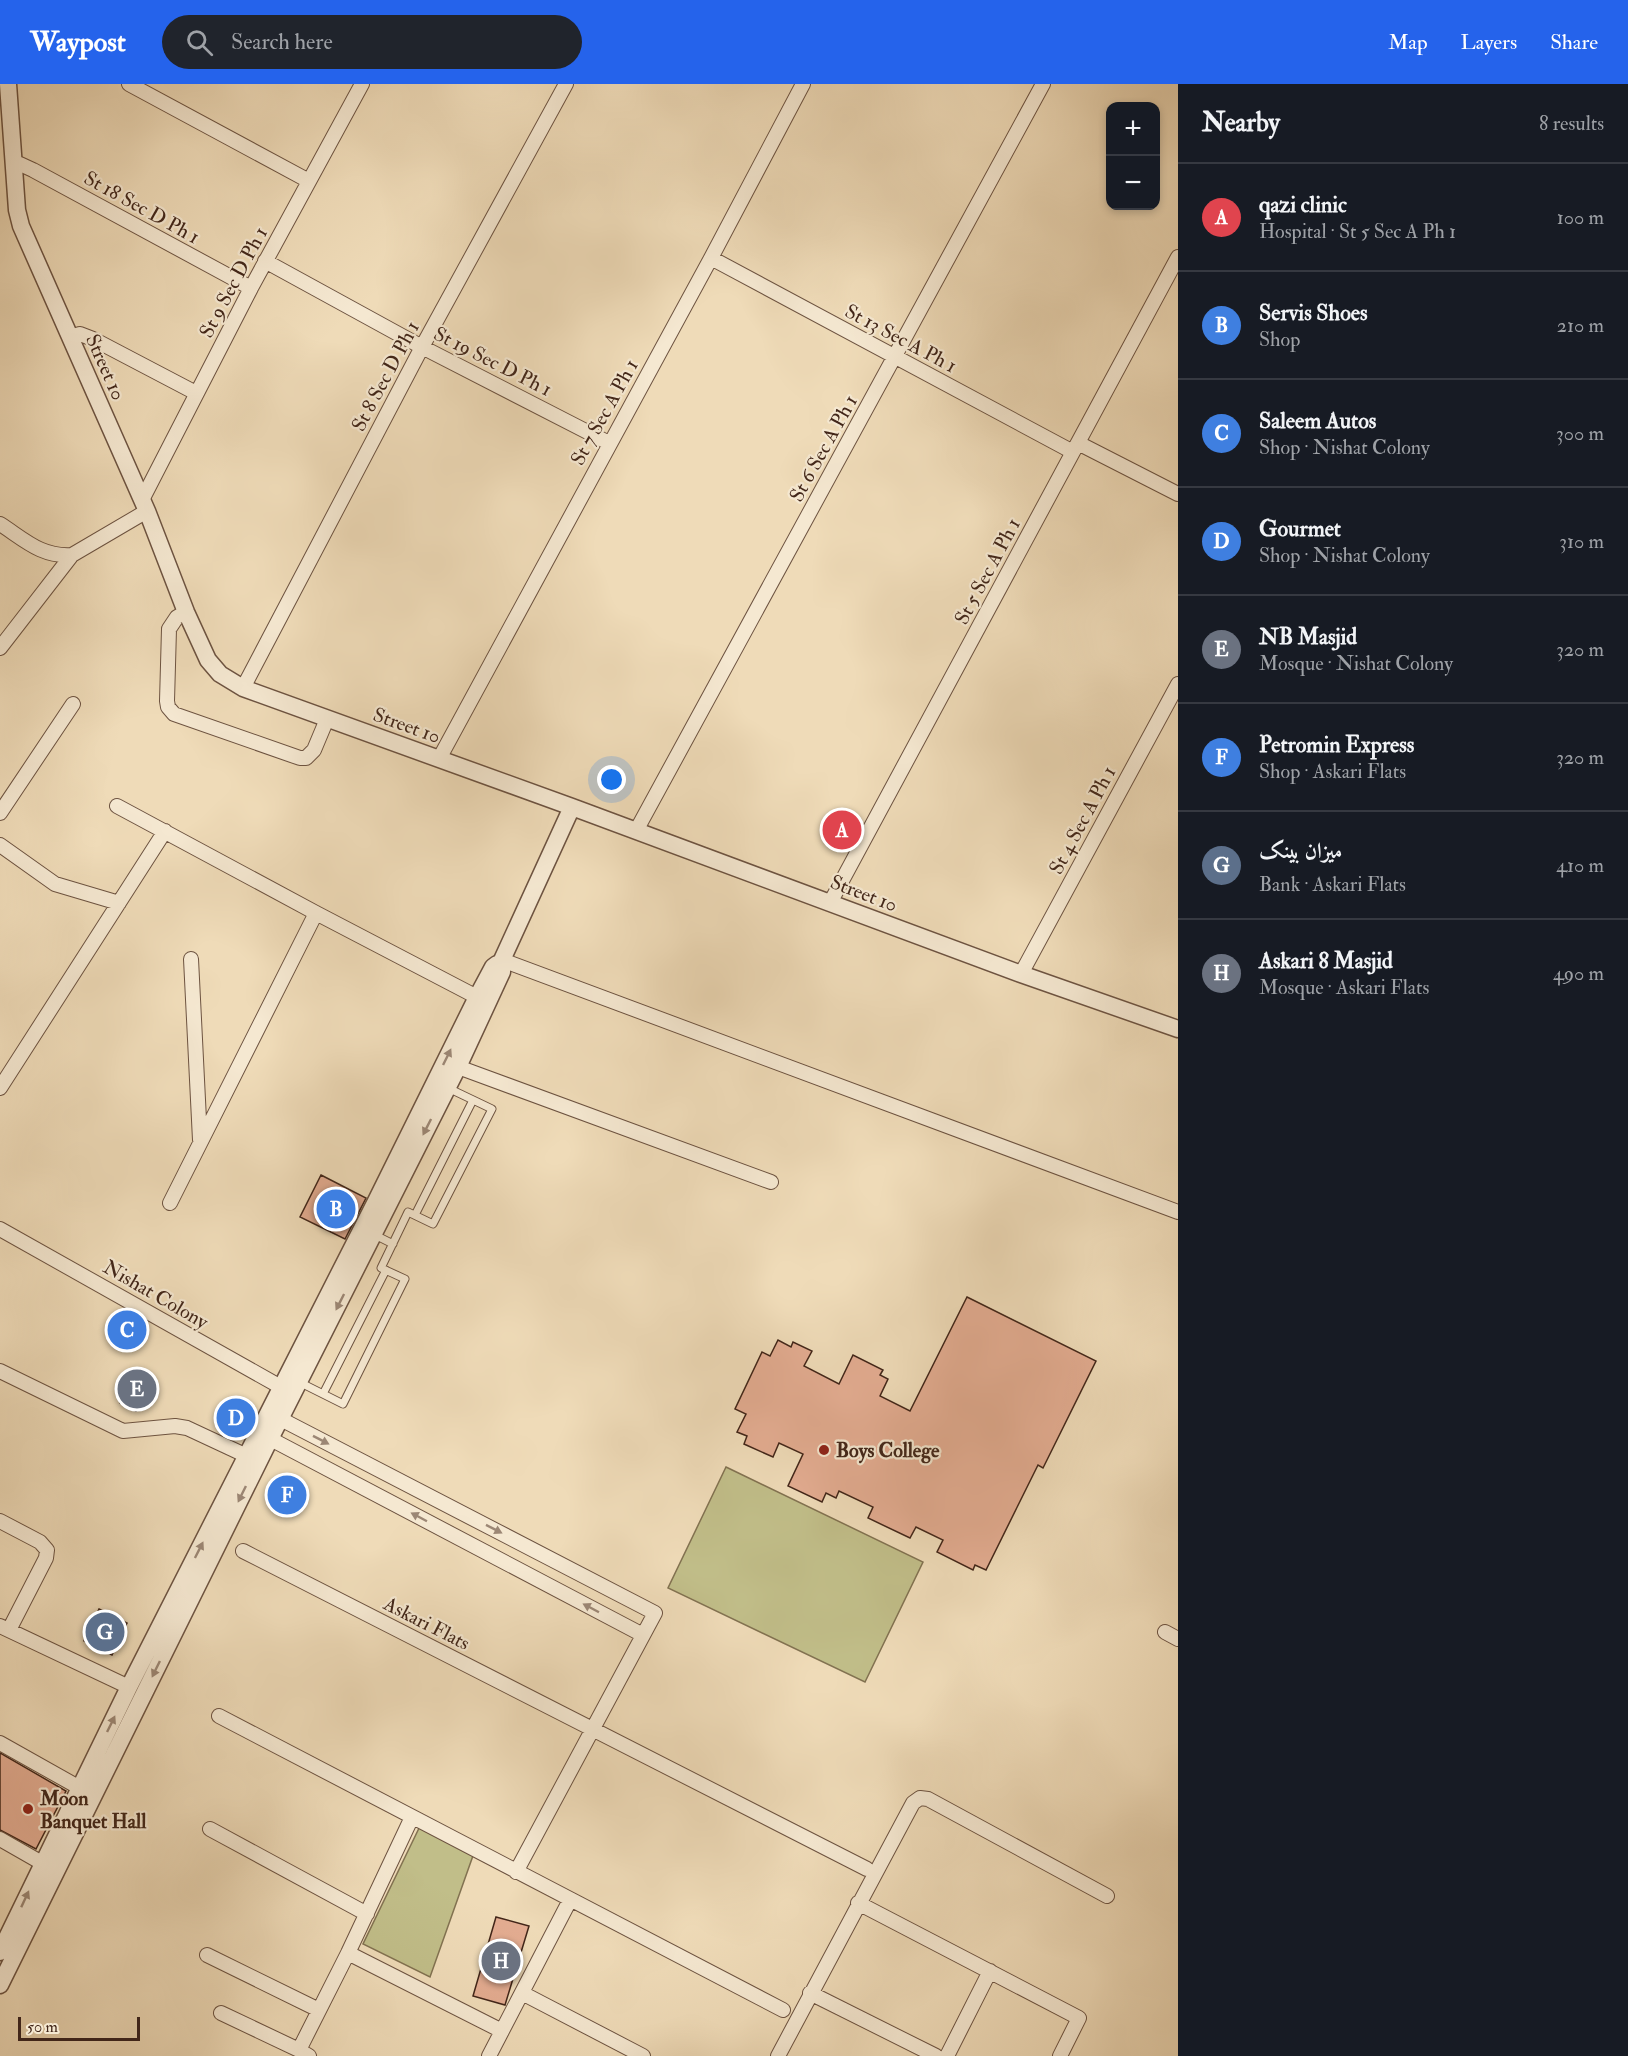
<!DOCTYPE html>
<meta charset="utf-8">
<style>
:root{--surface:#171b24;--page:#20242c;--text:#f1f3f6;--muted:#9ea1a6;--line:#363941;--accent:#2563eb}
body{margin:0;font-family:"IM FELL Double Pica",Amiri,serif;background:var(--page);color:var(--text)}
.controls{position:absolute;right:18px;top:18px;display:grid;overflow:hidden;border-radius:12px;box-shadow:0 3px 9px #0003}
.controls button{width:54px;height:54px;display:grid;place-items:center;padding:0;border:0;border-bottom:2px solid var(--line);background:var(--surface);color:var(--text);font:30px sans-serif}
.scale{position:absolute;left:18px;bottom:15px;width:122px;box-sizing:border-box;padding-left:6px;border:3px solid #422619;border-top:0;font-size:16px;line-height:21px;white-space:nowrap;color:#422619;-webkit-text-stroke:4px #f5e8d1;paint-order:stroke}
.you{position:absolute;left:612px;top:696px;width:21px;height:21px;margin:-15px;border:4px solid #fff;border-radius:50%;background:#1a73e8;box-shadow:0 0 0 9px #1a73e833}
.badge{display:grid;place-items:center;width:39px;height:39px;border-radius:50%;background:var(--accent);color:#fff;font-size:20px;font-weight:700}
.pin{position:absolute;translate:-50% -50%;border:3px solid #fff;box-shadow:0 2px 6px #0006}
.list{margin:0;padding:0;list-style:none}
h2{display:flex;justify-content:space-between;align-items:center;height:78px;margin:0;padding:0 24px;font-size:26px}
h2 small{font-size:20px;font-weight:400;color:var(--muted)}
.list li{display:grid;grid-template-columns:39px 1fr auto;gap:18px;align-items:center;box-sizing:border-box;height:108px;padding:0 24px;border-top:2px solid var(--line)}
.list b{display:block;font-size:22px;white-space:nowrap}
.list p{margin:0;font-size:20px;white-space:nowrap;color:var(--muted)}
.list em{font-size:20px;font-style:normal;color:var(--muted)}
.icon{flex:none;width:33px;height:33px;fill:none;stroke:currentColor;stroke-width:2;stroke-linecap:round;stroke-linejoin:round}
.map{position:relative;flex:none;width:1178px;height:1972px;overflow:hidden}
header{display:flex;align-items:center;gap:36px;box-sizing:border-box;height:84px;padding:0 30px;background:var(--accent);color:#fff}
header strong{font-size:28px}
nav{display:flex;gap:33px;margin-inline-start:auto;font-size:21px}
.search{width:420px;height:54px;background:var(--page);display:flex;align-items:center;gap:15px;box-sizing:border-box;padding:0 21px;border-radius:33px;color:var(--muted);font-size:22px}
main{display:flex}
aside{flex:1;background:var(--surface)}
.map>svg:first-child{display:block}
.green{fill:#c1be89;stroke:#827251;stroke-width:1.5}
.building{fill:#e3ac91;stroke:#422619;stroke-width:1.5}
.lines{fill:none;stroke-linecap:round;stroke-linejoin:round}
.service-casing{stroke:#6d5341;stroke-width:9}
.minor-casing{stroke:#6d5341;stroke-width:16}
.tertiary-casing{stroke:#6d5341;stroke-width:19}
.service{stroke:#f5e8d1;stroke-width:7}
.minor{stroke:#f5e8d1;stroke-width:14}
.tertiary{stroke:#f5e8d1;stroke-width:16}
.oneway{fill:#9c8775}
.poi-dot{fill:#8f2418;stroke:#f5e8d1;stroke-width:2}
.labels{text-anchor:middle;stroke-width:4.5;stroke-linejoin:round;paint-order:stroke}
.street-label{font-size:20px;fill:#422619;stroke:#f5e8d1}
.poi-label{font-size:20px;font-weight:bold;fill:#422619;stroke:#f5e8d1;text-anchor:start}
</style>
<header>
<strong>Waypost</strong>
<div class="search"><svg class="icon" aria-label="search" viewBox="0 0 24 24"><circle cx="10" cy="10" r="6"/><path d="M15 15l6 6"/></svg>Search here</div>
<nav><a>Map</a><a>Layers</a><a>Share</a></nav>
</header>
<main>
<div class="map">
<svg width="1178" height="1972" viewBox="0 0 1178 1972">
<rect width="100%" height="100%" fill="#efdbb8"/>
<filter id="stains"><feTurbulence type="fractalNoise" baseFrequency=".00333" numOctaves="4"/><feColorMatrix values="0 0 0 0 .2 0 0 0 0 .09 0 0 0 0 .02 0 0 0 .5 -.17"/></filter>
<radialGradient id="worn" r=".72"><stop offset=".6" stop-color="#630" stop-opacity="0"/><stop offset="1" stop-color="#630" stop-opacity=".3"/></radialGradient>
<path class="green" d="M726,1383L923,1478L865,1598L668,1504Z
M422,1738L475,1766L430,1893L363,1860Z"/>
<path class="building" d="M321,1091L366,1114L345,1155L300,1133Z
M967,1213L1096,1277L1043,1384L1038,1381L986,1486L975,1481L973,1486L937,1468L943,1456L916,1443L910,1454L868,1434L873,1423L839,1407L836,1414L826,1409L822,1418L788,1402L803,1370L779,1359L773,1373L744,1360L747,1352L737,1348L746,1330L735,1325L762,1268L770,1272L778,1256L791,1263L793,1258L812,1267L804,1282L839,1300L853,1271L883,1286L880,1291L888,1295L880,1312L910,1327Z
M137,1284L153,1292L136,1327L120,1319Z
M225,1321L253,1334L247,1347L219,1333Z
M99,1525L127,1539L112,1571L84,1557Z
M0,1669L66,1707L36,1765L0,1746Z
M496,1833L529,1842L505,1921L473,1912Z"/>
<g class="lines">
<g class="service-casing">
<path id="service" d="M415,1131L473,1016
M373,1150L393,1160
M299,1298L343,1320L405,1195L381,1184L408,1128L433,1140L492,1025L448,1004
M323,1310L386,1186"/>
</g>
<g class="minor-casing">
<path id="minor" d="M129,0L309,97
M13,80H20L33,86L251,204
M711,174L1073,368
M265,177L422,263L609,359
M70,253L80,250L93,255L196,309
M1078,359L1178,410
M142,416L251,204L362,0
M0,440C25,456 41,473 72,471L147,427
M186,528L177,533L169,545L167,617L168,623L174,630L300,674H306L314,666L327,635
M0,564L72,471
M243,604L422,263L566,0
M439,675L711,174L803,0
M117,722L316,829L477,913
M0,729L73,620
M636,747L1043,0
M0,761L55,800L119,819
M830,819L1178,173
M191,875L200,1056
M502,876L1178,1128
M1021,890L1178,600
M458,983L771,1098
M0,1004L165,747
M170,1119L316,829
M0,1145L288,1307
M0,1287L123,1347L175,1342L187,1344L247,1372
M271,1330L655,1529L516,1788
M263,1351L643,1551
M0,1437L40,1458L47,1466L46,1474L9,1546
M243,1467L867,1785
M0,1542L129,1603
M1165,1548L1178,1555
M219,1632L783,1926
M0,1659L80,1704
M210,1745L367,1830
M0,1755L42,1779
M858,1819L1079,1934L1060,1972
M348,1869L502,1947
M207,1871L319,1926
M522,1909L643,1972
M810,1909L936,1972
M221,1929L299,1966
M309,1972L299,1966L348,1869L412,1733
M489,1972L570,1816
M778,1972L913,1719L920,1714L928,1715L1107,1812
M947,1972L990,1887"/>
</g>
<g class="tertiary-casing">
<path id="tertiary" d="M8,0L17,126L21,142L147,427L186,528L208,576L220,590L243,604L572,723L1021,890L1178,945
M0,1868L129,1603L376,1117L477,913L493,883L497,880
M0,1901L270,1355L458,983L502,888V876L572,723"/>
</g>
<use href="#service" class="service"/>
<use href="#minor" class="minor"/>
<use href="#tertiary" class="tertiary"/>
</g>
<defs><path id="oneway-solid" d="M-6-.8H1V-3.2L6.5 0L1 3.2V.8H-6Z" transform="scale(1.5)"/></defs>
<g class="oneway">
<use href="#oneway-solid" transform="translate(447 973) rotate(-64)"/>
<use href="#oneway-solid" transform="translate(427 1043) rotate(117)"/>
<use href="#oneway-solid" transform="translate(340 1218) rotate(117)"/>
<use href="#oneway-solid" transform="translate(321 1356) rotate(27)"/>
<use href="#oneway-solid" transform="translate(242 1410) rotate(116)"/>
<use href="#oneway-solid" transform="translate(419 1433) rotate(-152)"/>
<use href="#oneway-solid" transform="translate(494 1445) rotate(27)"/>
<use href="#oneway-solid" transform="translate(199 1466) rotate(-63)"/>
<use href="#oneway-solid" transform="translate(591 1524) rotate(-152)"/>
<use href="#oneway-solid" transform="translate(156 1585) rotate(116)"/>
<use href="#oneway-solid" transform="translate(111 1640) rotate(-64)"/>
<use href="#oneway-solid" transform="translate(25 1815) rotate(-65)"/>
</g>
<g class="poi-dot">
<circle cx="824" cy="1366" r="6"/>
<circle cx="28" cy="1725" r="6"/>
</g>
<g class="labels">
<g class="street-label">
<text transform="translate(142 123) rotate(29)" y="7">St 18 Sec D Ph 1</text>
<text transform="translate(233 198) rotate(-62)" y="7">St 9 Sec D Ph 1</text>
<text transform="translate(901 254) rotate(28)" y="7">St 13 Sec A Ph 1</text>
<text transform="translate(493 277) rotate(27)" y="7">St 19 Sec D Ph 1</text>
<text transform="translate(106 283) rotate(66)" y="7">Street 10</text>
<text transform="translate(385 292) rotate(-62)" y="7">St 8 Sec D Ph 1</text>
<text transform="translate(604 328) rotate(-61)" y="7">St 7 Sec A Ph 1</text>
<text transform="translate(823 364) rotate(-61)" y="7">St 6 Sec A Ph 1</text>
<text transform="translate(987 487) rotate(-62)" y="7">St 5 Sec A Ph 1</text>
<text transform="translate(407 641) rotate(20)" y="7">Street 10</text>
<text transform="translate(1082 736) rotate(-62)" y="7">St 4 Sec A Ph 1</text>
<text transform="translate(864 809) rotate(21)" y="7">Street 10</text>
<text transform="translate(156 1210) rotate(30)" y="7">Nishat Colony</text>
<text transform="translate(427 1539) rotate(27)" y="7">Askari Flats</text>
</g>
<g class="poi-label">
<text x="836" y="1373">Boys College</text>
<text x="40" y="1721">Moon<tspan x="40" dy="23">Banquet Hall</tspan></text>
</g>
</g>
<rect width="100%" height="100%" filter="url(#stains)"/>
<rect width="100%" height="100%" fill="url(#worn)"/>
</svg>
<div class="controls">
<button>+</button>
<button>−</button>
</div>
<div class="scale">50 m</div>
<div class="you"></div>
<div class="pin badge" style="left:842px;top:746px;background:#e0444e">A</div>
<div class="pin badge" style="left:336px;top:1125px;background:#3f7fe0">B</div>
<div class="pin badge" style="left:127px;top:1246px;background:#3f7fe0">C</div>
<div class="pin badge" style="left:236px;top:1334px;background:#3f7fe0">D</div>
<div class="pin badge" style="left:137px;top:1305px;background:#6b7280">E</div>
<div class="pin badge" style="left:287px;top:1411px;background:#3f7fe0">F</div>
<div class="pin badge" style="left:105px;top:1548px;background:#5c6f8a">G</div>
<div class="pin badge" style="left:501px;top:1877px;background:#6b7280">H</div>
</div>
<aside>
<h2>Nearby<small>8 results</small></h2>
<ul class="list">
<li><span class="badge" style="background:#e0444e">A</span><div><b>qazi clinic</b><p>Hospital · St 5 Sec A Ph 1</p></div><em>100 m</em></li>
<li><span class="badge" style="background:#3f7fe0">B</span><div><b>Servis Shoes</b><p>Shop</p></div><em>210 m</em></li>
<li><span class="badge" style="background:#3f7fe0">C</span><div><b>Saleem Autos</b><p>Shop · Nishat Colony</p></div><em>300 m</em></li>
<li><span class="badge" style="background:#3f7fe0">D</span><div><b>Gourmet</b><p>Shop · Nishat Colony</p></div><em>310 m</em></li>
<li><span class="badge" style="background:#6b7280">E</span><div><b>NB Masjid</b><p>Mosque · Nishat Colony</p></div><em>320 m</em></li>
<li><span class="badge" style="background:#3f7fe0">F</span><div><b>Petromin Express</b><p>Shop · Askari Flats</p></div><em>320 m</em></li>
<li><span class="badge" style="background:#5c6f8a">G</span><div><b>میزان بینک</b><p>Bank · Askari Flats</p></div><em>410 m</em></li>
<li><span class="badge" style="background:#6b7280">H</span><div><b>Askari 8 Masjid</b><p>Mosque · Askari Flats</p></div><em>490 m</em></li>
</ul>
</aside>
</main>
